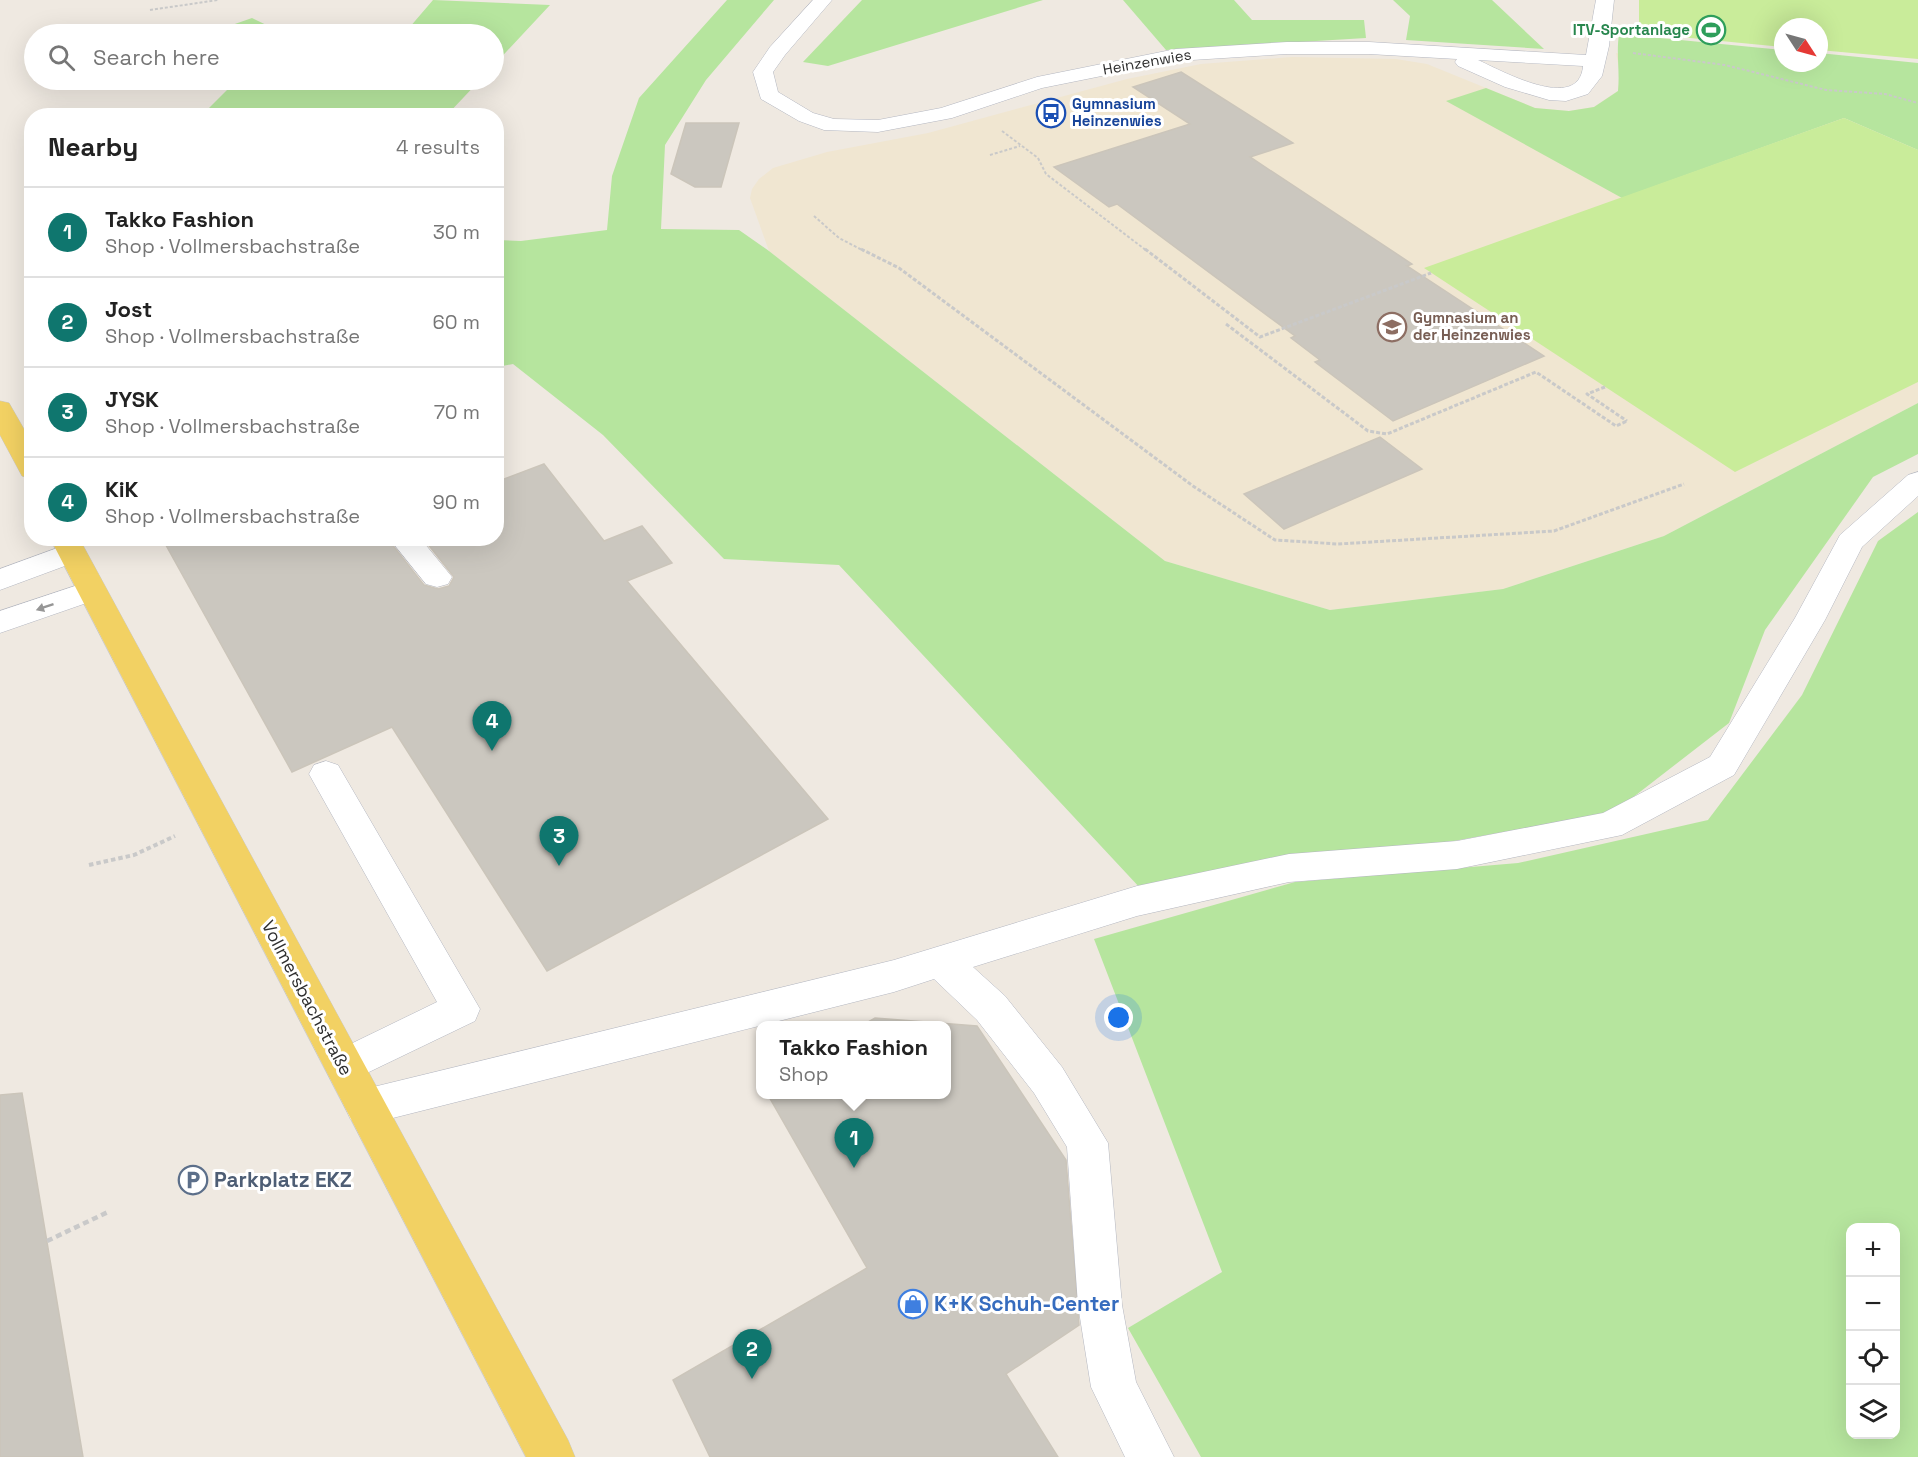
<!DOCTYPE html>
<meta charset="utf-8">
<style>
:root{--surface:#fff;--page:#f6f6f6;--text:#222;--muted:#767676;--line:#e0e0e0;--accent:#0f766e}
body{margin:0;font-family:"Space Grotesk",sans-serif;background:var(--page);color:var(--text)}
.controls{position:absolute;right:18px;bottom:18px;display:grid;overflow:hidden;border-radius:12px;box-shadow:0 6px 24px #0002}
.controls button{width:54px;height:54px;display:grid;place-items:center;padding:0;border:0;border-bottom:2px solid var(--line);background:var(--surface);color:var(--text);font:30px sans-serif}
.compass{position:absolute;left:1774px;top:18px;width:54px;height:54px;border-radius:50%;background:var(--surface);box-shadow:0 6px 24px #0002;rotate:126deg}
.you{position:absolute;left:1119px;top:1018px;width:21px;height:21px;margin:-15px;border:4px solid #fff;border-radius:50%;background:#1a73e8;box-shadow:0 0 0 9px #1a73e833}
.badge{display:grid;place-items:center;width:39px;height:39px;border-radius:50%;background:var(--accent);color:#fff;font-size:20px;font-weight:700}
.pin{position:absolute;translate:-50% -50px;filter:drop-shadow(0 2px 3px #0008)}
.pin::after{content:'';position:absolute;top:32px;width:21px;height:18px;background:inherit;clip-path:polygon(0 0,100% 0,50% 100%)}
.popup{position:absolute;left:756px;top:1021px;width:195px;height:78px;box-sizing:border-box;display:grid;place-content:center;border-radius:12px;background:var(--surface);filter:drop-shadow(0 2px 4px #0005);font-size:20px;white-space:nowrap;color:var(--muted)}
.popup b{font-size:22px;color:var(--text)}
.popup::after{content:'';position:absolute;left:50%;top:100%;margin-left:-12px;border:12px solid transparent;border-top-color:var(--surface)}
.list{margin:0;padding:0;list-style:none}
h2{display:flex;justify-content:space-between;align-items:center;height:78px;margin:0;padding:0 24px;font-size:26px}
h2 small{font-size:20px;font-weight:400;color:var(--muted)}
.list li{display:grid;grid-template-columns:39px 1fr auto;gap:18px;align-items:center;box-sizing:border-box;height:90px;padding:0 24px;border-top:2px solid var(--line)}
.list b{display:block;font-size:22px;white-space:nowrap}
.list p{margin:0;font-size:20px;white-space:nowrap;color:var(--muted)}
.list em{font-size:20px;font-style:normal;color:var(--muted)}
.icon{flex:none;width:33px;height:33px;fill:none;stroke:currentColor;stroke-width:2;stroke-linecap:round;stroke-linejoin:round}
.map{position:relative;flex:none;width:1918px;height:1457px;overflow:hidden}
.search{position:absolute;background:var(--surface);box-shadow:0 6px 24px #0002;left:24px;top:24px;width:480px;height:66px;display:flex;align-items:center;gap:15px;box-sizing:border-box;padding:0 21px;border-radius:33px;color:var(--muted);font-size:22px}
.panel{position:absolute;background:var(--surface);box-shadow:0 6px 24px #0002;left:24px;top:108px;width:480px;height:438px;border-radius:24px}
.map>svg:first-child{display:block}
.education{fill:#f0e6d1}
.green{fill:#b6e59e;fill-rule:evenodd}
.pitch{fill:#c9ec9a}
.building{fill:#cbc7bf;stroke:#cbc5ba;stroke-width:1.5}
.lines{fill:none;stroke-linecap:round;stroke-linejoin:round}
.minor-casing{stroke:#b4b7c1;stroke-width:1}
.major-casing{stroke:#c9c9c9;stroke-width:1}
.path-far3{stroke:#c9c9c9;stroke-width:2;stroke-dasharray:3 2;stroke-linecap:butt}
.path-far2{stroke:#c9c9c9;stroke-width:3;stroke-dasharray:4 2;stroke-linecap:butt}
.path-far1{stroke:#c9c9c9;stroke-width:4;stroke-dasharray:4.5 3;stroke-linecap:butt}
.path{stroke:#c9c9c9;stroke-width:4.5;stroke-dasharray:6 4;stroke-linecap:butt}
.minor{fill:#fff;fill-rule:evenodd}
.major{fill:#f2d163;fill-rule:evenodd}
.oneway{fill:#969696}
.labels{text-anchor:middle;stroke-width:6;stroke-linejoin:round;paint-order:stroke}
.far-leisure-label{font-size:15px;font-weight:bold;fill:#27864d;stroke:#fff;text-anchor:end}
.far-street-label{font-size:15px;fill:#2e2e2e;stroke:#fff}
.far-transit-label{font-size:15px;font-weight:bold;fill:#164399;stroke:#fff;text-anchor:start}
.far-education-label{font-size:15px;font-weight:bold;fill:#785e54;stroke:#fff;text-anchor:start}
.street-label{font-size:18px;fill:#2e2e2e;stroke:#fff}
.near-service-label{font-size:21px;font-weight:bold;fill:#4e5e75;stroke:#fff;text-anchor:start}
.near-shop-label{font-size:21px;font-weight:bold;fill:#366cbe;stroke:#fff;text-anchor:start}
</style>
<div class="map">
<svg width="1918" height="1457" viewBox="0 0 1918 1457">
<rect width="100%" height="100%" fill="#efe9e1"/>
<path class="education" d="M1616,53L1844,118L1918,150V403L1664,536L1503,589L1330,610L1165,561L769,251L750,198L752,189L759,179L773,168L827,152L928,133L1127,79L1201,64L1292,57L1396,59L1427,64L1535,108L1569,111L1594,107L1618,91L1620,74Z"/>
<path class="green" d="M433,0L550,5L494,65V34H399L409,28Z
M727,0H774L706,80L665,145L661,229L739,230L769,251L1165,561L1330,610L1503,589L1664,536L1918,403V454L1873,477L1765,630L1729,723L1614,812L1404,850L1141,889L839,565L724,559L603,435L513,364L497,367V240L521,241L607,230L612,176L639,98Z
M862,0H1043L828,66L803,62Z
M1123,0H1234L1252,20H1364L1366,38L1166,50Z
M1393,0H1492L1544,49L1406,40L1410,16Z
M252,18L285,34H214L212,32Z
M1619,34L1783,50V63H1819V53L1918,63V150L1844,118L1622,198L1446,101L1486,88L1535,108L1569,111L1594,107L1618,91C1620,71 1616,54 1619,34Z
M237,80H480L447,115H202Z
M1918,512V1457H1201L1128,1328L1222,1272L1094,939L1295,882L1518,863L1708,820L1802,695L1878,541ZM1850,1228H1896V1434H1850Z"/>
<path class="pitch" d="M1639,0H1918V59L1819,50V27H1783V47L1639,33Z
M1844,118L1918,150V382L1735,472L1424,268Z"/>
<path class="building" d="M1181,72L1293,143L1250,157L1412,264L1407,266L1544,356L1393,421L1315,362L1320,360L1291,338L1295,336L1117,204L1109,207L1054,167L1190,124L1133,87Z
M686,123H739L721,187H695L671,174Z
M1380,437L1422,469L1284,529L1244,494Z
M544,464L604,541L642,526L672,563L627,581L828,819L547,971L392,727L292,772L162,538H387L424,585L438,589L449,586L454,577L423,538H496V482Z
M875,1018L977,1026L1066,1160L1079,1325L1006,1374L1058,1457H710L673,1380L867,1268L768,1095H947V1026H861Z
M22,1093L47,1242L83,1457H0V1095Z"/>
<g class="lines">
<g class="minor-casing">
<path id="minor" d="M813,0H832L785,55L773,72L778,92L813,113L834,119L878,120L941,108L1037,77L1176,49L1287,42H1369L1586,55L1596,0H1614L1609,46L1602,76L1588,94L1566,101L1549,100L1505,87L1458,66L1455,62L1457,59L1369,54H1287L1176,61L1042,88L952,118L878,132L824,130L799,121L761,99L753,72L770,47ZM1478,60L1583,66C1579,114 1500,70 1478,60Z
M1918,472V496L1862,547L1825,620L1734,775L1622,835L1457,869L1289,882L1137,916L973,967L1005,996L1062,1067L1108,1143L1122,1305L1136,1382L1174,1457H1125L1091,1387L1078,1305L1067,1147L1034,1093L977,1020L934,979L894,992L365,1125L351,1120L345,1107L351,1094L365,1089L894,960L1137,886L1289,854L1457,841L1603,813L1710,757L1795,618L1840,535L1908,475Z
M389,538H420L452,577L448,584L437,587L426,584Z
M71,543L81,546L86,553L81,560L0,590V569Z
M90,581L101,584L105,591L101,598L0,633V611Z
M326,761L338,765L480,1009L475,1021L344,1084L330,1078L324,1066L330,1054L437,1002L309,774L314,765Z"/>
</g>
<g class="major-casing">
<path id="major" d="M0,401L9,403L32,443V479L22,476L0,435Z
M50,538H79L568,1440L575,1457H526Z"/>
</g>
<path class="path-far3" d="M150,10L218,0
M1633,53L1725,65L1826,90L1885,94L1918,103
M1002,131L1038,158L1046,174L1147,251
M990,155L1020,146
M814,216L839,238L864,251"/>
<path class="path-far2" d="M861,249L899,268L1193,486L1275,540L1338,544L1554,531L1684,484
M1145,249L1260,337L1431,273
M1226,324L1368,431L1387,434L1536,372L1616,426L1627,421
M1605,387L1587,394L1627,421"/>
<path class="path-far1" d="M89,865L134,855L175,836"/>
<path class="path" d="M47,1241L110,1211"/>
<use href="#minor" class="minor"/>
<use href="#major" class="major"/>
</g>
<defs><path id="oneway-solid" d="M-6-.8H1V-3.2L6.5 0L1 3.2V.8H-6Z" transform="scale(1.5)"/></defs>
<use class="oneway" href="#oneway-solid" transform="translate(45 607) rotate(161)"/>
<defs>
<g id="stadium-ring" transform="scale(1.5)"><circle r="9.5" fill="#fff" stroke="#2e9e5b" stroke-width="1.5"/><path d="M0-5a6.5 5 0 1 0 0 10a6.5 5 0 1 0 0-10ZM-3.5-1.8h7v3.6h-7Z" fill="#2e9e5b"/></g>
<g id="bus-ring" transform="scale(1.5)"><circle r="9.5" fill="#fff" stroke="#1a4fb4" stroke-width="1.5"/><path d="M-5-6H5V4H4V6H2V4H-2V6H-4V4H-5ZM-3.5-4V0h7V-4ZM-3.5 1.2v1.5H-2V1.2ZM2 1.2v1.5H3.5V1.2Z" fill="#1a4fb4"/></g>
<g id="school-ring" transform="scale(1.5)"><circle r="9.5" fill="#fff" stroke="#8d6e63" stroke-width="1.5"/><path d="M0-5L7-2L0 1L-7-2ZM-4 1L0 2.5L4 1V4Q0 6-4 4Z" fill="#8d6e63"/></g>
<g id="parking-ring" transform="scale(1.5)"><circle r="9.5" fill="#fff" stroke="#5c6f8a" stroke-width="1.5"/><path d="M-3.5-5.5H1a3.5 3.5 0 0 1 0 7H-1V5.5H-3.5ZM-1-3.4V-.6H.8a1.4 1.4 0 0 0 0-2.8Z" fill="#5c6f8a"/></g>
<g id="shop-ring" transform="scale(1.5)"><circle r="9.5" fill="#fff" stroke="#3f7fe0" stroke-width="1.5"/><path d="M-5-2.5h2.3a2.7 3.5 0 0 1 5.4 0H5L5.5 6h-11ZM-1.5-2.5h3a1.5 2.3 0 0 0-3 0Z" fill="#3f7fe0"/></g>
</defs>
<g fill-rule="evenodd">
<use href="#stadium-ring" x="1711" y="30"/>
<use href="#bus-ring" x="1051" y="113"/>
<use href="#school-ring" x="1392" y="327"/>
<use href="#parking-ring" x="193" y="1180"/>
<use href="#shop-ring" x="913" y="1304"/>
</g>
<g class="labels">
<g class="far-leisure-label">
<text x="1690" y="35">ITV-Sportanlage</text>
</g>
<g class="far-street-label">
<text transform="translate(1147 62) rotate(-10)" y="5">Heinzenwies</text>
</g>
<g class="far-transit-label">
<text x="1072" y="109">Gymnasium<tspan x="1072" dy="17">Heinzenwies</tspan></text>
</g>
<g class="far-education-label">
<text x="1413" y="323">Gymnasium an<tspan x="1413" dy="17">der Heinzenwies</tspan></text>
</g>
<g class="street-label">
<text transform="translate(307 998) rotate(62)" y="6">Vollmersbachstraße</text>
</g>
<g class="near-service-label">
<text x="214" y="1187">Parkplatz EKZ</text>
</g>
<g class="near-shop-label">
<text x="934" y="1311">K+K Schuh-Center</text>
</g>
</g>
</svg>
<div class="controls">
<button>+</button>
<button>−</button>
<button><svg class="icon" aria-label="locate" viewBox="0 0 24 24"><circle cx="12" cy="12" r="6"/><path d="M12 2v4M12 18v4M2 12h4M18 12h4"/></svg></button>
<button><svg class="icon" aria-label="layers" viewBox="0 0 24 24"><path d="M12 4l9 5-9 5-9-5zM3 14l9 5 9-5"/></svg></button>
</div>
<svg class="compass" viewBox="-18 -18 36 36"><path d="M0-13l5 13h-10z" fill="#e53935"/><path d="M0 13l5-13h-10z" fill="#767676"/></svg>
<div class="you"></div>
<div class="pin badge" style="left:854px;top:1168px">1</div>
<div class="popup"><b>Takko Fashion</b>Shop</div>
<div class="pin badge" style="left:752px;top:1379px">2</div>
<div class="pin badge" style="left:559px;top:866px">3</div>
<div class="pin badge" style="left:492px;top:751px">4</div>
<div class="search"><svg class="icon" aria-label="search" viewBox="0 0 24 24"><circle cx="10" cy="10" r="6"/><path d="M15 15l6 6"/></svg>Search here</div>
<section class="panel">
<h2>Nearby<small>4 results</small></h2>
<ul class="list">
<li><span class="badge">1</span><div><b>Takko Fashion</b><p>Shop · Vollmersbachstraße</p></div><em>30 m</em></li>
<li><span class="badge">2</span><div><b>Jost</b><p>Shop · Vollmersbachstraße</p></div><em>60 m</em></li>
<li><span class="badge">3</span><div><b>JYSK</b><p>Shop · Vollmersbachstraße</p></div><em>70 m</em></li>
<li><span class="badge">4</span><div><b>KiK</b><p>Shop · Vollmersbachstraße</p></div><em>90 m</em></li>
</ul>
</section>
</div>
